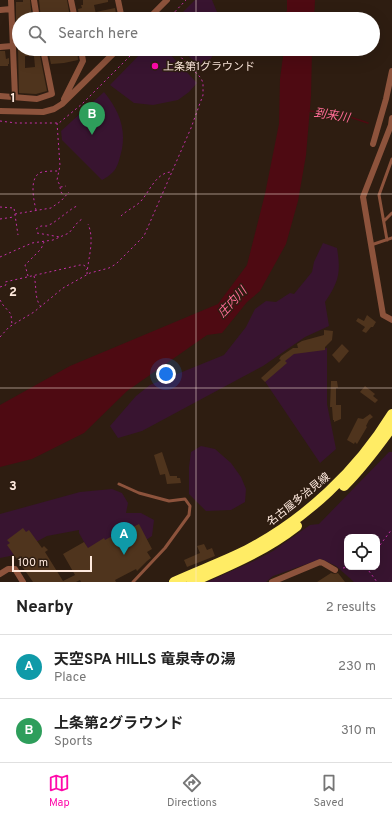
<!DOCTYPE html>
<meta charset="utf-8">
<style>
:root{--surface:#fff;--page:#f6f6f6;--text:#222;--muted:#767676;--line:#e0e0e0;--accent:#ff0aaa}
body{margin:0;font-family:Overpass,"Noto Sans JP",sans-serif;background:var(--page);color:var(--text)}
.controls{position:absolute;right:12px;bottom:12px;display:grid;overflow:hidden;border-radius:8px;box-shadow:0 4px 16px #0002}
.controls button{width:36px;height:36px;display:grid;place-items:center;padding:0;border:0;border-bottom:1px solid var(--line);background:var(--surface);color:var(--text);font:20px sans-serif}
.scale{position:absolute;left:12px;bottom:10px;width:80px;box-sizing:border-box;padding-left:4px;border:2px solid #ffeade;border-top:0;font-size:11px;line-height:14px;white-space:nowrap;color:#ffeade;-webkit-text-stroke:3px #2e1d11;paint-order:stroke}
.you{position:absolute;left:166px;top:374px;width:14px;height:14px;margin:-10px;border:3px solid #fff;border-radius:50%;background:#1a73e8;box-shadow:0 0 0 6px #1a73e833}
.badge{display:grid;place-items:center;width:26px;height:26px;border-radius:50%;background:var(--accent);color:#fff;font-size:13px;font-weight:700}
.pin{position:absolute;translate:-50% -33px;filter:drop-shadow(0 1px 2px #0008)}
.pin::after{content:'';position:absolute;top:21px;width:14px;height:12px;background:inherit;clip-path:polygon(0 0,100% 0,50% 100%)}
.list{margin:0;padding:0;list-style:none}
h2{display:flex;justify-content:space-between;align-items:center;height:52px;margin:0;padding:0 16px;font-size:17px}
h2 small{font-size:13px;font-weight:400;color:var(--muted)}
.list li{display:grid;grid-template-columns:26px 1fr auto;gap:12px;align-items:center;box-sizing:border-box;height:64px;padding:0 16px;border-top:1px solid var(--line)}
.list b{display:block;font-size:15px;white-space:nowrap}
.list p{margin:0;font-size:13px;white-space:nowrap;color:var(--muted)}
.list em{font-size:13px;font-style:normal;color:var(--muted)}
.icon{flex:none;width:22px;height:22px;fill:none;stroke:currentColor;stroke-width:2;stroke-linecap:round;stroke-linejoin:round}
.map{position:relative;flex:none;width:392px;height:582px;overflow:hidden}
.search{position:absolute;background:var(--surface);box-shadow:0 4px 16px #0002;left:12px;right:12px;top:12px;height:44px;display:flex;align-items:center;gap:10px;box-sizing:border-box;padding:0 14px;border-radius:22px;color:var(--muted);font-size:15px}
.sheet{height:180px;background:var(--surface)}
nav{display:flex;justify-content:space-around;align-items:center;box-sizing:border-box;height:56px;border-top:1px solid var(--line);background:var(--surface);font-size:11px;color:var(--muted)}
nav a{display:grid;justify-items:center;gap:2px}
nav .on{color:var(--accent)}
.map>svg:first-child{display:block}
.green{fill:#381430;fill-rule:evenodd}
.water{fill:#4e0a12}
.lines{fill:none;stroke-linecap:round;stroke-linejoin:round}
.stream{stroke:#4e0a12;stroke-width:1.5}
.building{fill:#4f341d;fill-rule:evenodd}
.path{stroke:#c22fa7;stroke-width:1;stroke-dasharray:2 3;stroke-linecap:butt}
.lane{stroke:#8d533c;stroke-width:3}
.street{stroke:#8d533c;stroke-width:6}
.primary{stroke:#ffec65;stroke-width:10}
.grid{fill:none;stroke:#ffeade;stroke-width:1;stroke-opacity:0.55}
.poi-dot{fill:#ff0aaa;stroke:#2e1d11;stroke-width:1.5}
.labels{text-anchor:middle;stroke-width:3;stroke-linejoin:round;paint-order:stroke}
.poi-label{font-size:11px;fill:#ffeade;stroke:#2e1d11;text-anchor:start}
.street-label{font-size:11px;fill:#ffeade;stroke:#2e1d11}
.water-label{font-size:12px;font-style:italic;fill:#ff6c96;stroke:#2e1d11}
.grid-label{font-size:13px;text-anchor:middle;font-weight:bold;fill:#ffeade;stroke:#2e1d11;stroke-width:3;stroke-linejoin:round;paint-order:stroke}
</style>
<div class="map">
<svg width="392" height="582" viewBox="0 0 392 582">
<rect width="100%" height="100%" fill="#2e1d11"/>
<path class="green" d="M195,0H212L217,12L219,19H176Z
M145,49H165L197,83L189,92L178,100L153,105L134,103L110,85Z
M182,49H216L204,72Z
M104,92C118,109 126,127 122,149C120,157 118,167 113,172C110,175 106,178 102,180L62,140L61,131Z
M323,243L337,248C341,273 339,281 325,302L329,326L305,337L263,366L248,374L142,431L118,438L110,426L136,396L150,385L224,355L246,327L255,309L266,301L276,302L290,293L294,294L312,272L314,262Z
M327,348V404L336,449L320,463L264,380L291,354Z
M201,446L215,449L231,463L241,477L246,489L245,502L231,510L206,511L189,494V467L191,452Z
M389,452H392V582H354L336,566L321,559L273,576L266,582H207L254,561L273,551L310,525L319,524ZM347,537H377V567H347Z
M112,489L122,493L128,503L126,513H141L154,520L152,536L131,550L88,549L79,533V530L47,536L10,556L0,558V514L80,492Z"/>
<path class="water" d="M287,0H315L314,19H278L287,11Z
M284,49H312L311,96L306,155L298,201L286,244L260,291L247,302L222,333L207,335L127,391L84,433L32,459L0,467V405L70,366L218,304L247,265L265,194L279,124L280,79Z"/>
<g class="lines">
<path class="stream" d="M309,111L341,114L368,123"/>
</g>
<path class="building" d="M23,0H30L32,19H19V22H16V2H23Z
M39,0H67L70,17L67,19H41Z
M83,0H108V2L94,5L96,14L79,18L78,9L82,8L81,5H83Z
M115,8L117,19H97L96,12Z
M18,49H26V52L39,51L47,91L36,94L19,93ZM25,56H34L35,67L25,68Z
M51,49H77L78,60L64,63L51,64L48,50Z
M0,51H5L6,59L9,58V64H8V66H0Z
M367,315L376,322L373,327H371L366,333L362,331L365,327L356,321L358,318L364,321Z
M324,330L333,331L332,340L325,347V350L294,354L285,361L287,363L265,382L261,378L281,360L279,359L281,356L293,348H298L297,344L302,341L324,335Z
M342,344L349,351L339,363L332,355Z
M331,381H337L338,388H336V405H341V419L334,422V420H333L332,407H330Z
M365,386L375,394L373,396L378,400L375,403L360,392Z
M370,414L373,417L369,420L366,426L367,427L357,444L355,442L354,444L347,440L358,418L363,419Z
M162,452L170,476H177V478H180L181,483L167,484L165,474L160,475L154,455Z
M139,524L152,549L147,552L151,558L147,561L137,571L136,569L115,580L116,582H81L80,580L76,582H33L7,545L10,543L7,540L23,528L26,532L29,530L42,548L44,546L48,550L45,552L63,581L75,575L63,554L84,542L88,548L104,538L105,540L116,534L118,538L126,534L125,531Z
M204,544L207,550L212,548L215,556L187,567L184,560L200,553L197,546Z
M331,573L335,574L338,573L345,582H317Z"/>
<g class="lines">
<path class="path" d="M168,19L186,0
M0,121L16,123H59L82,104L137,49
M57,123L60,166L57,180L61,187L66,186
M60,187L61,192L64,196
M0,207L14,208L18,235
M36,210C34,201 28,176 42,172C47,171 53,171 58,171
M15,214L51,208L61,201L69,192
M121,216C126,211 133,208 139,203C149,194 155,172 172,172
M0,219L14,217
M36,229L41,226H47L53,223L73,208L77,206
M37,233L60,237
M0,257L32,243L53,240L69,233L78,222L82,219
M87,274C88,258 95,240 88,224
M28,276L25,265L41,249L44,242
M34,276C37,287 34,298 41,307
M0,287L6,285L5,282L80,265H84L87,270
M0,300L3,305L11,314L12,325
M0,337L9,327L34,312L63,288L90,273L109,268L116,264L144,236L191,128L203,95V83L201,78L173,49
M377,549L392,529
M366,567L377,582
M343,568L349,567"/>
<path class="lane" d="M384,221L392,213
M387,240L379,195L392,159
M371,245L392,238
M119,484L139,493L169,501L185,499L190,506L189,515L165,548L133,582"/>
<path class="street" d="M11,0L15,97
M34,0L37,19
M71,0L75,19
M118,0L122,19
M0,10L11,9
M148,19L167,0
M0,47L12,46
M0,96L37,99L52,94L43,49
M64,99L83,61L81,49
M0,111L43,112L54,109L62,104L118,49
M392,118L391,125H392
M391,125L363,197L383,315L392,320
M373,144L386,99L392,71
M0,574L8,569H15L23,582
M272,582L320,562L323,563L335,570"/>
<path class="primary" d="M344,486C362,468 377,448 392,427
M174,582C198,571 223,562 247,550C306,519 357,471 392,414
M192,582C229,566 265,551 297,526"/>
</g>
<path class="grid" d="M196,0V19M196,49V582M0,194H392M0,388H392"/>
<circle class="poi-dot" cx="155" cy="66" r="4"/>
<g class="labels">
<g class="poi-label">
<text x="163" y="70">上条第1グラウンド</text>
</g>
<g class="street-label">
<text transform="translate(298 499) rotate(-39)" y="4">名古屋多治見線</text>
</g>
<g class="water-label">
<text transform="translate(332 115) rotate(9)" y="4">到来川</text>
<text transform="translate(232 302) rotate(-47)" y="4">庄内川</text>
</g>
</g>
<g class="grid-label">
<text x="13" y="102">1</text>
<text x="13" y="296">2</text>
<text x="13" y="490">3</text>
</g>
</svg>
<div class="controls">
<button><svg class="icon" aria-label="locate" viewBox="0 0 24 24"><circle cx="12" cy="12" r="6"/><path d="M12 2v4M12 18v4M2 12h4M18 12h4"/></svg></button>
</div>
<div class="scale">100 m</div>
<div class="you"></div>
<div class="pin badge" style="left:124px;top:555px;background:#0f9aa8">A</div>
<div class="pin badge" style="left:92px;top:135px;background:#2e9e5b">B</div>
<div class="search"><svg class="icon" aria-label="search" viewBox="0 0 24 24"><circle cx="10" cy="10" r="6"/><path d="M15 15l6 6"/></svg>Search here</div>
</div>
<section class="sheet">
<h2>Nearby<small>2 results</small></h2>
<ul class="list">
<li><span class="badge" style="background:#0f9aa8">A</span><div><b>天空SPA HILLS 竜泉寺の湯</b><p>Place</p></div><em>230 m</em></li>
<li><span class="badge" style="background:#2e9e5b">B</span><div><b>上条第2グラウンド</b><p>Sports</p></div><em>310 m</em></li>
</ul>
</section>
<nav>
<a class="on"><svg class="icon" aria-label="map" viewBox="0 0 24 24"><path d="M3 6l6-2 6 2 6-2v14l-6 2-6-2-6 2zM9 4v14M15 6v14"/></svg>Map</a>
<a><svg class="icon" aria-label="directions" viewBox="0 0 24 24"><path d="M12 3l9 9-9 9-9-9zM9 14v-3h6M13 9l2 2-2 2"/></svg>Directions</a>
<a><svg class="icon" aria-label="saved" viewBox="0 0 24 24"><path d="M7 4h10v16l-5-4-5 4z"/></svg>Saved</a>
</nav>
